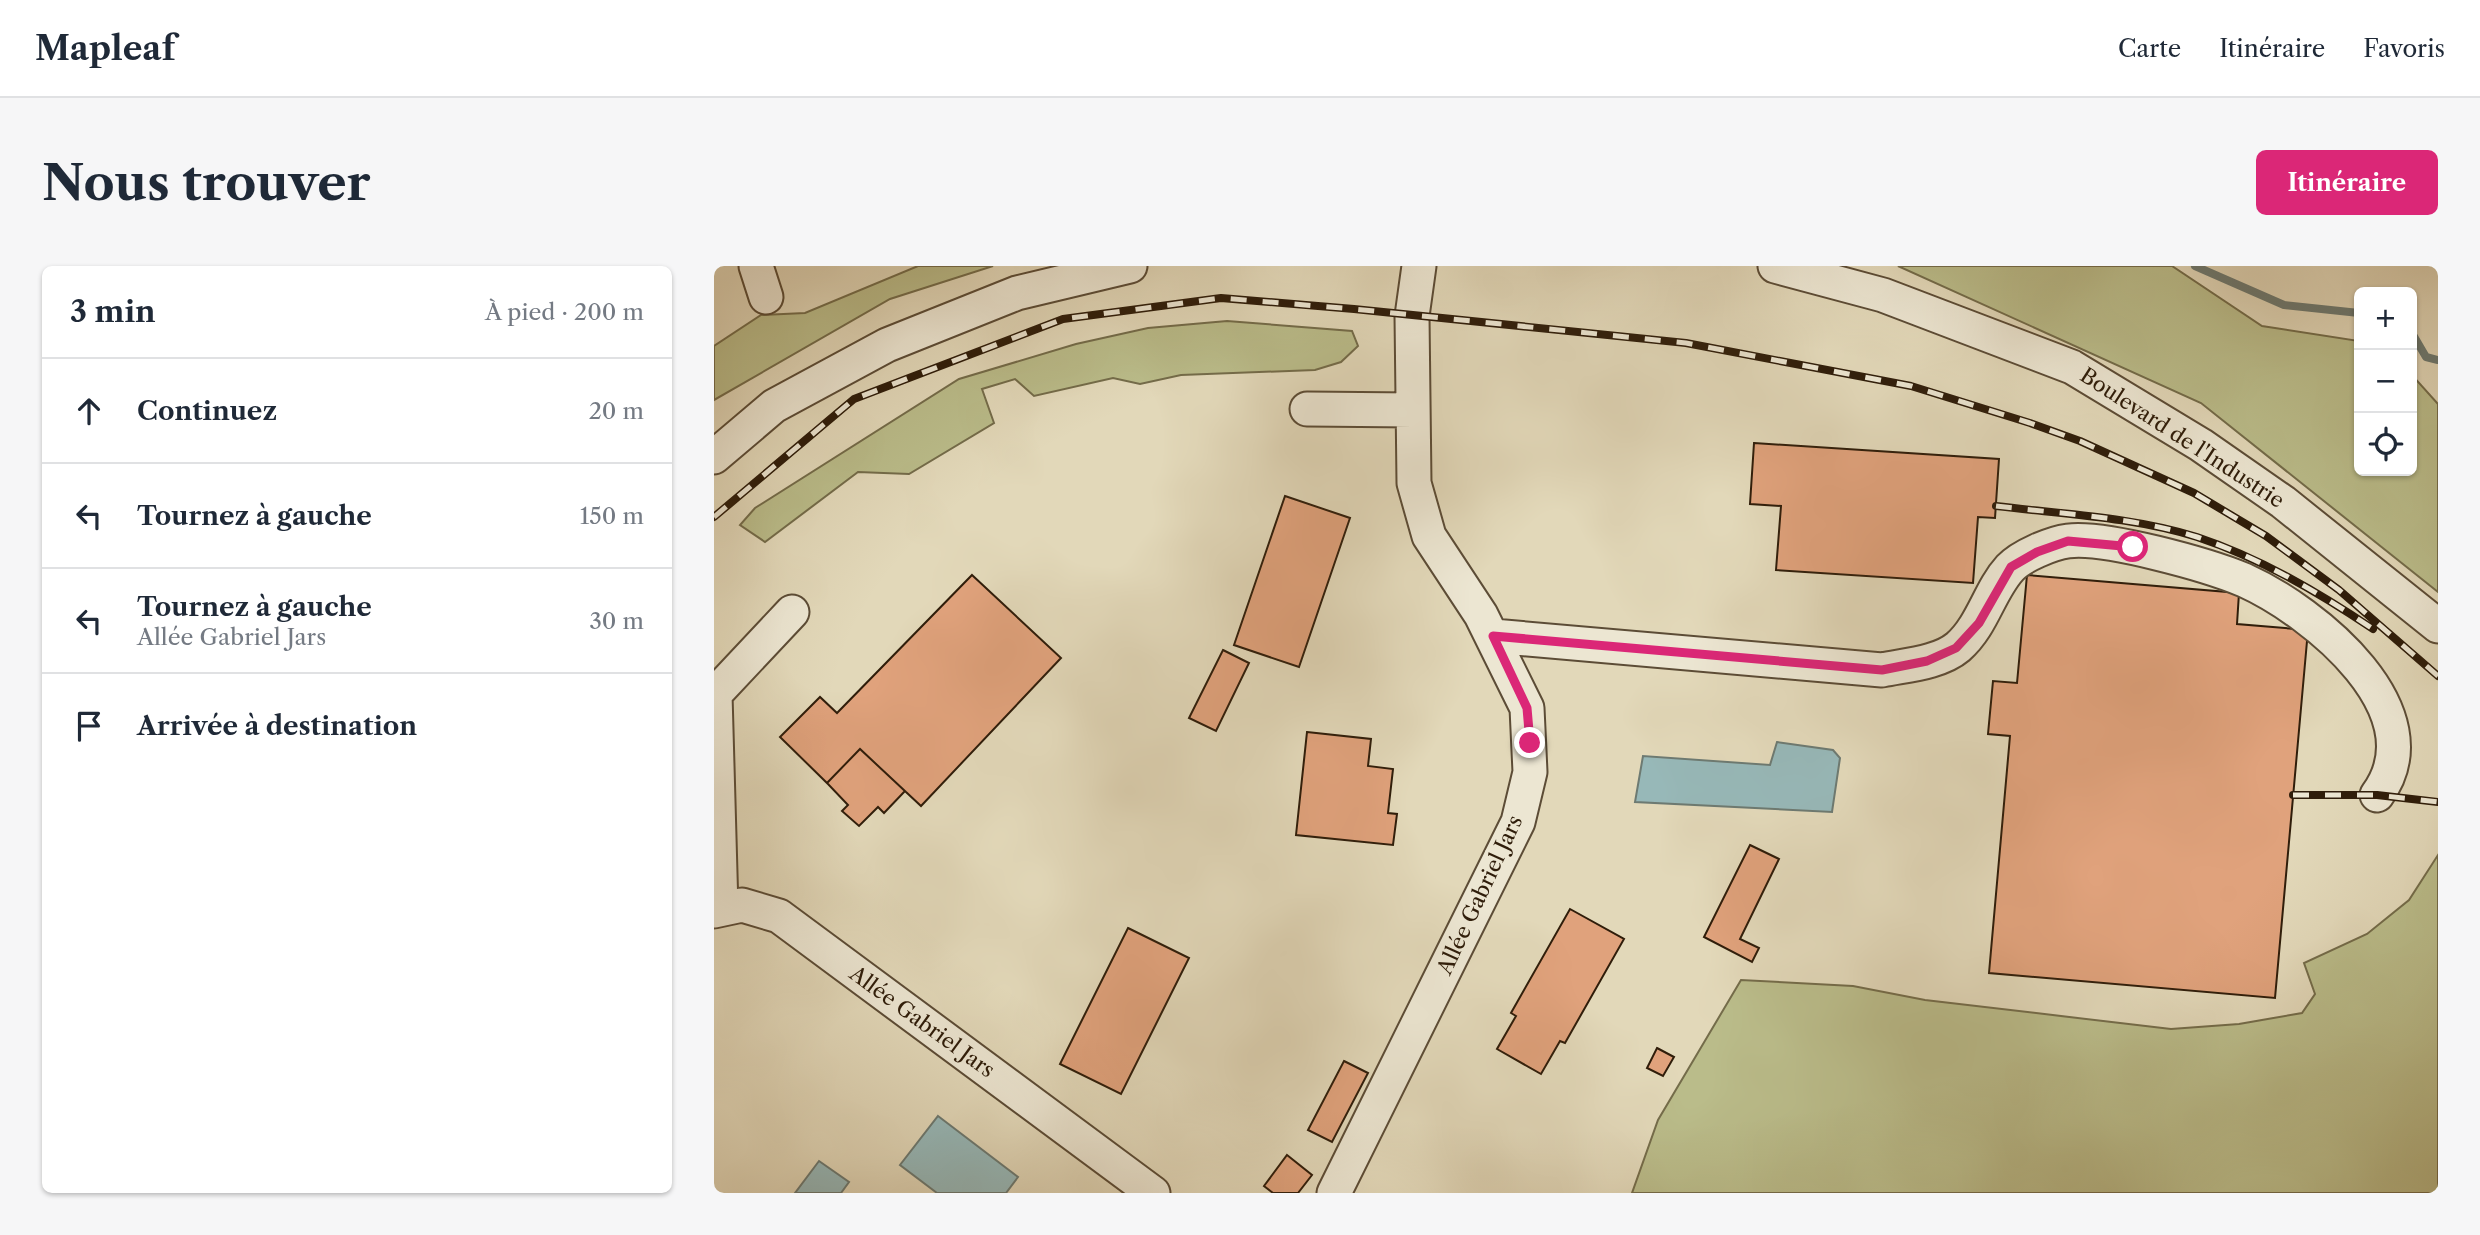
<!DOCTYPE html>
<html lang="fr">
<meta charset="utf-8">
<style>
:root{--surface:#fff;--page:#f6f6f7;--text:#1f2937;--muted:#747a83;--line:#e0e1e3;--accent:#db2777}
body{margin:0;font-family:"Libre Caslon Text",serif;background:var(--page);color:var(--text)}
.controls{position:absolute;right:21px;top:21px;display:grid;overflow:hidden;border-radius:10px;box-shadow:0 2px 5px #0004}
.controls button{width:63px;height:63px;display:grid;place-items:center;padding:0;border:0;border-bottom:2px solid var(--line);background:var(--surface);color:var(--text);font:35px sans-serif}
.stop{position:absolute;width:21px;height:21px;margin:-16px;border:5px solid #db2777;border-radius:50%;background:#fff}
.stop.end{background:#db2777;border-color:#fff;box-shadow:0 2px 7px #0008}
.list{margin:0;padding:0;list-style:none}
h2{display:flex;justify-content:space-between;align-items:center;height:91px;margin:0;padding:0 28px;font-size:30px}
h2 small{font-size:23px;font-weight:400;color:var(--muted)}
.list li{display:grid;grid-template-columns:46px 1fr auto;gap:21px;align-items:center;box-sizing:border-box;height:105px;padding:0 28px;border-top:2px solid var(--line)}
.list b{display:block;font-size:26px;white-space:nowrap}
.list p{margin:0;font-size:23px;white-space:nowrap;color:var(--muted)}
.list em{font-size:23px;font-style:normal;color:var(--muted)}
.icon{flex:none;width:38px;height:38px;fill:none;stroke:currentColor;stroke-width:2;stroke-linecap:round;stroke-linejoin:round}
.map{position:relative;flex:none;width:1724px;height:927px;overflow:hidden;border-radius:10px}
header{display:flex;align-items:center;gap:42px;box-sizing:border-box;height:98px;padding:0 35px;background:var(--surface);border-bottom:2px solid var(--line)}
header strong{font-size:33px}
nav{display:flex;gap:38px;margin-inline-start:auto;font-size:24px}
.intro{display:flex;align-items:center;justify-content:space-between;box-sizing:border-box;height:168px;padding:0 42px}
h1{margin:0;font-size:49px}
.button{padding:18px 32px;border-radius:10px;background:var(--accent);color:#fff;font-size:24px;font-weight:700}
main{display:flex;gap:42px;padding:0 42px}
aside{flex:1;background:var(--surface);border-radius:10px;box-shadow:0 2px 5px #0004}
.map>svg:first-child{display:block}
.green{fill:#babc8a;stroke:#746c4a;stroke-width:2}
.water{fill:#97b8b8;stroke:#6d7a72;stroke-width:2}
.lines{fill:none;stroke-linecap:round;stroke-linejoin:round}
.stream{stroke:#6d7a72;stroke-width:8}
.building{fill:#e0a27c;stroke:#2f1d0a;stroke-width:2}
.minor-casing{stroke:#5c4c36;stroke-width:37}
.minor{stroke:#ece6d2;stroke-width:33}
.rail-casing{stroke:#2f1d0a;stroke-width:8}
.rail{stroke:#ece6d2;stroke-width:5;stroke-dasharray:16;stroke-linecap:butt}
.route{stroke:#db2777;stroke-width:9}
.labels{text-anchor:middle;stroke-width:7;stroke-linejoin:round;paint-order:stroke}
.street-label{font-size:21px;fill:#2f1d0a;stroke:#ece6d2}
</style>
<header>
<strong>Mapleaf</strong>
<nav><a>Carte</a><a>Itinéraire</a><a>Favoris</a></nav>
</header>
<div class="intro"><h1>Nous trouver</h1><a class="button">Itinéraire</a></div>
<main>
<aside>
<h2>3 min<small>À pied · 200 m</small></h2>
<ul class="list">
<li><svg class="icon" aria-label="ahead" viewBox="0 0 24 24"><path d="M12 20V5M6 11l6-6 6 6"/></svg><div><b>Continuez</b></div><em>20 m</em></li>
<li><svg class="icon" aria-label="left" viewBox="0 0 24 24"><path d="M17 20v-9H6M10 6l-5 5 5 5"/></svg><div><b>Tournez à gauche</b></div><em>150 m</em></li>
<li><svg class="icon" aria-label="left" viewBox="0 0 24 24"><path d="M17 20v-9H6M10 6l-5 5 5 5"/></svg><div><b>Tournez à gauche</b><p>Allée Gabriel Jars</p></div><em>30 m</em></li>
<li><svg class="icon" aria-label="arrive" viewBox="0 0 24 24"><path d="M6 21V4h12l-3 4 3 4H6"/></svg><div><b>Arrivée à destination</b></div></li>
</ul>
</aside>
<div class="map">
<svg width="1724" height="927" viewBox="0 0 1724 927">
<rect width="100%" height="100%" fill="#e2d8b9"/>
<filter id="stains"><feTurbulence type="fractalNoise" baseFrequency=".00286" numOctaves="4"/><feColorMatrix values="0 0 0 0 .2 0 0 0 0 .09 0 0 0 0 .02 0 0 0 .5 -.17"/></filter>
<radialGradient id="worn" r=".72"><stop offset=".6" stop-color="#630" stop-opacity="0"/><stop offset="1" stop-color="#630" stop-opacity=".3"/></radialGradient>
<path class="green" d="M204,0H279L176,33L0,134V80L47,49L91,47Z
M1184,0H1458L1548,60L1645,75V205H1698V109L1724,138V326L1487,137Z
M513,55L638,65L644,80L627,96L601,104L467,109L426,118L399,112L320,130L301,113L268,123L280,157L195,208L144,206L51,276L26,259L41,242L245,113L362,78L434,62Z
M1724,589V927H918L944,854L1027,714L1139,720L1211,734L1457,763L1525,758L1588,747L1601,728L1590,697L1653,668L1695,634Z"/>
<path class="water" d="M1063,476L1119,484L1126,492L1118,546L921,536L929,490L1056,499Z
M224,850L304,911L292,927H223L186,899Z
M105,895L135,916L127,927H81Z"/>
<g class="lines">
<path class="stream" d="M1481,0L1570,39L1645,47
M1698,67L1712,91L1724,94"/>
</g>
<path class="building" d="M1040,177L1285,193L1281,252L1264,251L1259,317L1062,304L1067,240L1036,238Z
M571,230L636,252L585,401L520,379Z
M258,309L347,392L207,540L146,483L113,517L66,471L106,431L123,447Z
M1313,309L1525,327L1523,358L1594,364L1561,732L1275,707L1296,470L1274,468L1279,415L1303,417Z
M509,384L535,397L502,465L475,452Z
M593,466L657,473L654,500L679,503L674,547L683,548L679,579L582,569Z
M146,483L191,525L170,547L164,541L145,560L128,545L134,539L113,517Z
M1036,579L1065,593L1026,673L1045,682L1038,696L990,671Z
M856,643L910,673L851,777L846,775L827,808L783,783L802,750L797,747Z
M414,662L475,692L407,828L346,798Z
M943,782L960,791L949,810L933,802Z
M630,795L654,807L618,876L594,864Z
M573,889L598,909L584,927H559L550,920Z"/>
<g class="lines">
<g class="minor-casing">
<path id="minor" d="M42,0L52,31
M1061,0L1169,29L1358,101L1487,179L1569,236L1724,360
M593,143L699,144
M0,191L60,140L173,79L303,27L416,0
M779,370L1168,404C1192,399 1225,397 1244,381C1269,359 1275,325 1296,302C1307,290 1338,277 1354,275C1391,270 1494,299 1530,314C1601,346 1724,446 1663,529
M7,643L1,428L78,346
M0,645L28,639L65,650L439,927
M620,927L804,556L816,506L813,442L767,349L715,270L700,217L698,50L705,0"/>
</g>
<use href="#minor" class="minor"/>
<g class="rail-casing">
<path id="rail" d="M1282,240C1348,248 1420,251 1483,271C1546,292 1604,326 1659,363
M0,251L140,133L349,53L507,32L640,43L972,77L1197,120L1316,157L1366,175L1480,227L1552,270L1625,324L1724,410
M1579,529H1663L1724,536"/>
</g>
<use href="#rail" class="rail"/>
</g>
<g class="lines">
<path class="route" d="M816,477L813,442L779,370L1168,404L1213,395L1242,382L1265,357L1297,301L1323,286L1354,275L1419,281"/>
</g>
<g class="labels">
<g class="street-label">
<text transform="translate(1468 172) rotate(33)" y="7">Boulevard de l'Industrie</text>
<text transform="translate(766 629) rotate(-65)" y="7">Allée Gabriel Jars</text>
<text transform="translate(208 756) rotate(36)" y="7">Allée Gabriel Jars</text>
</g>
</g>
<rect width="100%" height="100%" filter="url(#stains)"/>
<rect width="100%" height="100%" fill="url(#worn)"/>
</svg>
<div class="controls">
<button>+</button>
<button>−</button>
<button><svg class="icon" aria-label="locate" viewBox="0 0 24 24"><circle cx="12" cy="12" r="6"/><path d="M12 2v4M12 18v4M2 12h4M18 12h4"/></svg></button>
</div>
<div class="stop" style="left:1419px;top:281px"></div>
<div class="stop end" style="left:816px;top:477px"></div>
</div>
</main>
